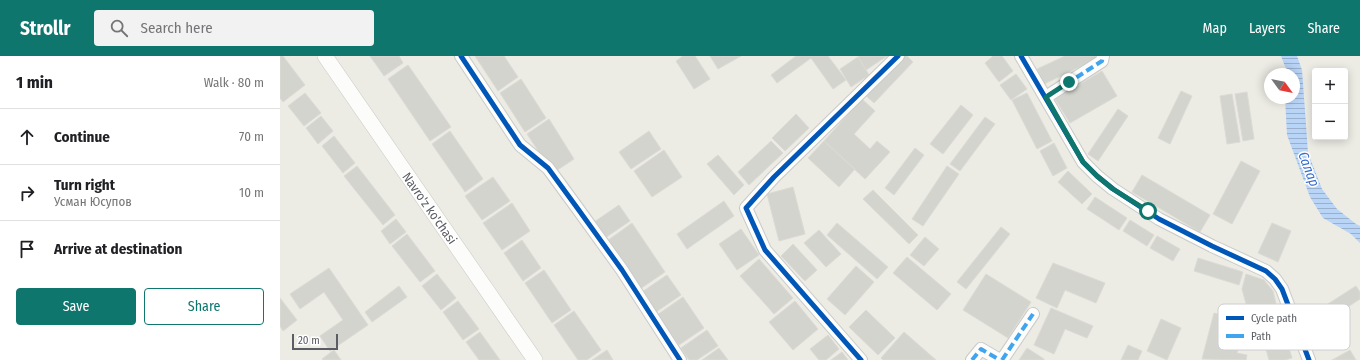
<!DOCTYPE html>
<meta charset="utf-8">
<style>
:root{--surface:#fff;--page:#f2f2f2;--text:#202124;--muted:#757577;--line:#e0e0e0;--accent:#0f766e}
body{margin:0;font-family:"Fira Sans Condensed",sans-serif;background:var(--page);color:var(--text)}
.controls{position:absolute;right:12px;top:12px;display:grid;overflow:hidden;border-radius:4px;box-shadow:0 2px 10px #0003}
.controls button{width:36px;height:36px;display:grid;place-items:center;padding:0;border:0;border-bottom:1px solid var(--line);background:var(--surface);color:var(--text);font:20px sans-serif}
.compass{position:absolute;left:984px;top:12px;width:36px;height:36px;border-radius:50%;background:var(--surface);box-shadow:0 2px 10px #0003;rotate:123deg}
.scale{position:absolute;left:12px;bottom:10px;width:46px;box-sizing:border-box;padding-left:4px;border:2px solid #5a5d64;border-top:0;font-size:11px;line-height:14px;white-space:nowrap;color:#5a5d64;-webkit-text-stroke:3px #fff;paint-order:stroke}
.stop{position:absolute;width:12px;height:12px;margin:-9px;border:3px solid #0f766e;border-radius:50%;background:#fff}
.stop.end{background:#0f766e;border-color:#fff;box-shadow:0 1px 4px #0008}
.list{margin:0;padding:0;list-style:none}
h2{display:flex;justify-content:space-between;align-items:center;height:52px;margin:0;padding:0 16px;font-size:17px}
h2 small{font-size:13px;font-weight:400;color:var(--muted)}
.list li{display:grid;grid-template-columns:26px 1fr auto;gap:12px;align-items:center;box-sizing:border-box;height:56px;padding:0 16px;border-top:1px solid var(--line)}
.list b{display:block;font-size:15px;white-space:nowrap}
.list p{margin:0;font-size:13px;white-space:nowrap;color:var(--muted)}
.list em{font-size:13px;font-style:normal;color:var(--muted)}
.actions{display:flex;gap:8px;padding:12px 16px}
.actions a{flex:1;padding:9px 0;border:1px solid var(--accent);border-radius:4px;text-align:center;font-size:14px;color:var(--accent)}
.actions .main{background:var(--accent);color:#fff}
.icon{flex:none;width:22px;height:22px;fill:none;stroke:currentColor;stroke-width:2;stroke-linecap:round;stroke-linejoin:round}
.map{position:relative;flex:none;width:1080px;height:304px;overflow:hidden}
header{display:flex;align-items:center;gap:24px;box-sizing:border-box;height:56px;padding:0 20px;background:var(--accent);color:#fff}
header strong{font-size:19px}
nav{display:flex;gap:22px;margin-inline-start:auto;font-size:14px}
.search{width:280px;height:36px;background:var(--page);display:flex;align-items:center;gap:10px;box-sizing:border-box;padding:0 14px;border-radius:4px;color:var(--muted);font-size:15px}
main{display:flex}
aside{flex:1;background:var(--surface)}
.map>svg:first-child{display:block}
.water{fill:url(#water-rules)}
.building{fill:#d4d4cf;stroke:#dbdad4}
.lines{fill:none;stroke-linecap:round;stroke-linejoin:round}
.minor-casing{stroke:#c9cac8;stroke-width:14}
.tertiary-casing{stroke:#c9cac8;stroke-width:16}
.minor{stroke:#fcfcfb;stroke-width:12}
.tertiary{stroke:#fcfcfb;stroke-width:15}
.quiet{stroke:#40a5ee;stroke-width:4;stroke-dasharray:8 4;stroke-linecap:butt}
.cycleway-casing{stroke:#fff;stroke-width:8}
.cycleway{stroke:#0057b8;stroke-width:5}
.route{stroke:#0f766e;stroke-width:5}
.labels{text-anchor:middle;stroke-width:3;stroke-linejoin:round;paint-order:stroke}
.street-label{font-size:13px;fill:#5a5d64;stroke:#fff}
.water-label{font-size:14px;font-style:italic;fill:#386dce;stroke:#fff}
.key{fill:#fff;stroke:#ceced0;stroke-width:1}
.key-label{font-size:11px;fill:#5a5d64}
</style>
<header>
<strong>Strollr</strong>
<div class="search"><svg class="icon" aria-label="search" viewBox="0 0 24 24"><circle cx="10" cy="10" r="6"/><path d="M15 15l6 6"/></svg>Search here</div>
<nav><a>Map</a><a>Layers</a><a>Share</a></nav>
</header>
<main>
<aside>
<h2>1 min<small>Walk · 80 m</small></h2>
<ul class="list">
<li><svg class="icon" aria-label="ahead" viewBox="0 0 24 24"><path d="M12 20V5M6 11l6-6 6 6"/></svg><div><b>Continue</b></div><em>70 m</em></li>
<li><svg class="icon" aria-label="right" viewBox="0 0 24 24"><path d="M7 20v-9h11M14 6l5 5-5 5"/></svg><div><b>Turn right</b><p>Усман Юсупов</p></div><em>10 m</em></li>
<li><svg class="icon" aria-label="arrive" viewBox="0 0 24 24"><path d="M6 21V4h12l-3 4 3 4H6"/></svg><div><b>Arrive at destination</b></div></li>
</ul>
<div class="actions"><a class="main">Save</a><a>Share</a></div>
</aside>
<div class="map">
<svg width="1080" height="304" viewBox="0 0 1080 304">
<defs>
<pattern id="water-rules" width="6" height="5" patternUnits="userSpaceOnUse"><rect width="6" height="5" fill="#b8d4f7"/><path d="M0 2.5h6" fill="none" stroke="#99afcc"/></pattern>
</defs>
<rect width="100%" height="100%" fill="#ecebe4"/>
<path class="water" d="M1001,0H1017L1022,14L1028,97L1042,133L1057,153L1076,168L1080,170V187L1071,178L1043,162L1030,141L1007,79L1005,42H1014V18H1006V13Z"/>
<path class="building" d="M0,0H3L25,29L3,46L0,42Z
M90,0H119L123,7L104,20Z
M195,0H224L238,21L218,35Z
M403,0H415L430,23L414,33L396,5Z
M430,0H461L438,13Z
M516,0H548L566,24L553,33L531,2L497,27L491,19Z
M580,0H607L586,14L578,1Z
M622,0H627L633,6L594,47L585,39Z
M713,0H722L733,15L719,26L705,7Z
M785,0H815L816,3L764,28L757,13Z
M578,1L589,19L571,31L560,13Z
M128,9L171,71L150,85L108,23Z
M822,15L837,40L790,67L775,43Z
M736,18L747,33L731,44L720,29Z
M241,23L266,62L245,76L220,37Z
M901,35L912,40L890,88L878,82Z
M967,36L974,83L963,85L955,38Z
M25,37L41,57L24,70L8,50Z
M747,37L772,85L757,93L732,44Z
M952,38L960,86L947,88L940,40Z
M582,43L595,55L574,78L590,93L597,85L610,96L585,123L544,85Z
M681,49L693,59L663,98L650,88Z
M838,53L848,60L818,105L808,98Z
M516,58L529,72L505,95L492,82Z
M41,60L53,75L38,88L26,72Z
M705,61L715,68L680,115L670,108Z
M269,63L294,103L273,117L247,78Z
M170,75L203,123L185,136L152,88Z
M369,75L381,93L351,113L339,96Z
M54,80L75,107L63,117L42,90Z
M491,85L503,97L469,129L458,116Z
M544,85L575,113L559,131L528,102Z
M774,87L787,112L773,120L760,95Z
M635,92L644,99L614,139L605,132Z
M384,94L402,121L372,141L354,115Z
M438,99L464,129L454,139L427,108Z
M961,105L980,115L952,168L933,158Z
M77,110L115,159L103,169L64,120Z
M667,110L679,118L643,170L632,163Z
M788,115L812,138L802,148L778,126Z
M862,119L930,159L920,176L852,136Z
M213,121L230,145L202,164L185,140Z
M513,131L525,178L499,185L487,138Z
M593,134L638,179L629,188L583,143Z
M815,141L847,162L839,174L807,153Z
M444,145L454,160L407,193L397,178Z
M232,147L250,175L222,194L203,167Z
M339,149L350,165L325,182L314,166Z
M116,163L126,176L110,188L101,175Z
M850,164L874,179L867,190L843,175Z
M352,167L385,216L360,233L327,185Z
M557,167L608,211L597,223L547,179Z
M992,167L1011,175L998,206L978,197Z
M721,171L730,178L686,233L677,226Z
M461,173L479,199L457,214L439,188Z
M539,174L561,198L546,211L524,187Z
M127,178L155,215L140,226L112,190Z
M877,180L900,193L893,205L870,192Z
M645,181L659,193L644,210L630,199Z
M242,184L261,212L243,225L224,197Z
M513,188L537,214L525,225L501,200Z
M627,201L671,238L657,254L613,217Z
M918,202L963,216L959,229L914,215Z
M479,203L513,242L494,258L460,220Z
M773,207L825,227L816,247L785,234L777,252L756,242Z
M576,210L594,226L565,259L547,243Z
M49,212L88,269L50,295L40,280L63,264L44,236L20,253L10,238Z
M264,214L291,254L272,267L245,227Z
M157,218L176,242L161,254L142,230Z
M706,218L751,246L728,282L683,254Z
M966,218L984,224L993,235L999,260L971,266L962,233Z
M387,219L401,239L376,256L362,236Z
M119,230L127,241L92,266L85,256Z
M1076,230L1080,236V243L1054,260L1062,273L1041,286L1026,262Z
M403,241L424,272L399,289L377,259Z
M0,242L17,264L3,275L0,270Z
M178,245L199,273L183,284L163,256Z
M515,245L538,273L513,294L489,266Z
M771,252L813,270L807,282L785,273L774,298L754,289Z
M586,254L615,282L598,299L569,271Z
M294,255L321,294L307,304H298L274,269Z
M934,257L965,265L957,297L967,299L966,304L922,303Z
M881,263L901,272L887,304L867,295Z
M1000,263L1012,302L1005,304H989L979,269Z
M427,274L438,290L417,304H409L401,292Z
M200,276L220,304H199L186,286Z
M624,276L656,304H603L601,302Z
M548,279L559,293L546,304H539L530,293Z
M848,289L862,295L858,304H841Z
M439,292L448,304H422Z
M747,292L764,303V304H739Z
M54,294L61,304H43L42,303Z
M327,294L333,304H312Z
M1070,294L1076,304H1052Z
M562,296L568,304H551Z"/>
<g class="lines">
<g class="minor-casing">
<path id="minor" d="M181,0L240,89L268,112L298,153L342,214L400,304
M741,0L803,106L817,120L833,133L879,163L932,190L986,215L995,223L1002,233L1029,304
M766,41L822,5L823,0
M581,304L485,194L466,152L494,121L618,0
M692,304L701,293L720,304
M722,304L753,258"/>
</g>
<g class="tertiary-casing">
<path id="tertiary" d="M45,0L255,304"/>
</g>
<use href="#minor" class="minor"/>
<use href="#tertiary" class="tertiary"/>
<path class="quiet" d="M766,41L822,5L823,0
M692,304L701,293L720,304
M722,304L753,258"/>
<g class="cycleway-casing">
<path id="cycleway" d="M181,0L240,89L268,112L298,153L342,214L400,304
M741,0L803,106L817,120L833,133L879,163L932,190L986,215L995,223L1002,233L1029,304
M581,304L485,194L466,152L494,121L618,0"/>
</g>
<use href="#cycleway" class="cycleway"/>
</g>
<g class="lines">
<path class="route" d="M789,26L766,41L803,106L817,120L833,133L868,155"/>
</g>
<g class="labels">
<g class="street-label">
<text transform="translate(150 152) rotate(55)" y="5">Navro'z ko'chasi</text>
</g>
<g class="water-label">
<text transform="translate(1029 113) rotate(69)" y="5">Салар</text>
</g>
</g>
<rect x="938" y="248" width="132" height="46" rx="6" class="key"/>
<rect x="946" y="260" width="18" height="4" fill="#0057b8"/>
<rect x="946" y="278" width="18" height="4" fill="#40a5ee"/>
<g class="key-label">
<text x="971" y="266">Cycle path</text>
<text x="971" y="284">Path</text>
</g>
</svg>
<div class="controls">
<button>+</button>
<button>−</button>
</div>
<svg class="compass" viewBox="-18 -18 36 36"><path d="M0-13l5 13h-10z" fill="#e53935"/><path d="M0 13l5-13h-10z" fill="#757577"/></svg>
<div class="scale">20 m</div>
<div class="stop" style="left:868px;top:155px"></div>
<div class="stop end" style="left:789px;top:26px"></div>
</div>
</main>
